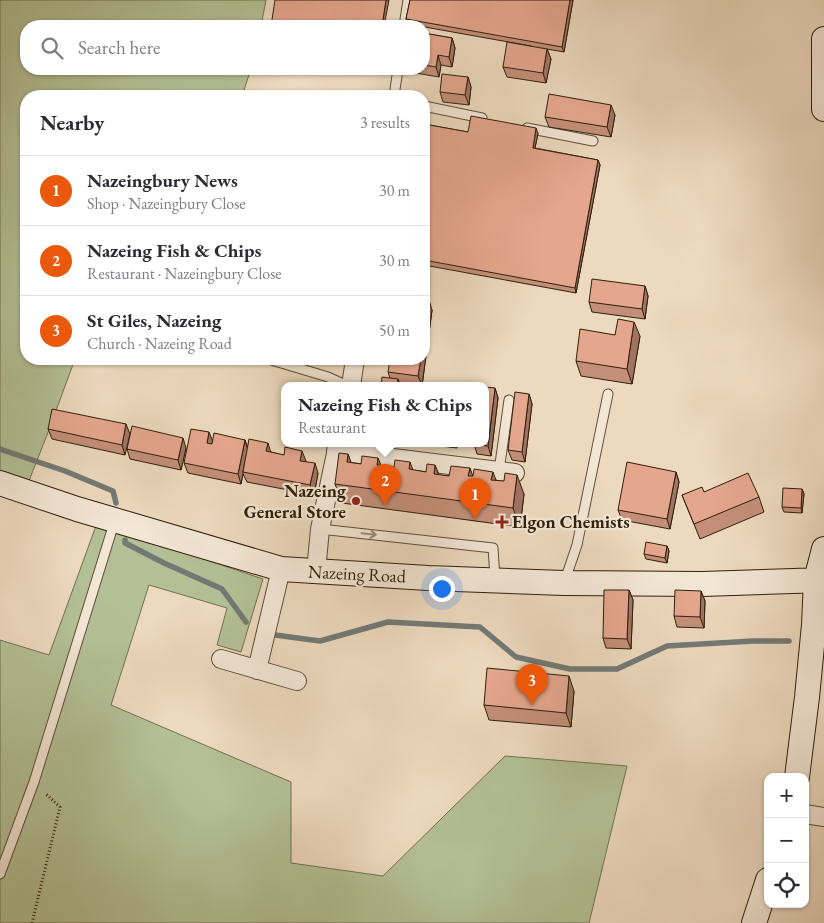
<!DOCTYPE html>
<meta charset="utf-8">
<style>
:root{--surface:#fff;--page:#f2f2f3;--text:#2b2b33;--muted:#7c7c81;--line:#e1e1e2;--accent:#ea580c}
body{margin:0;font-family:"EB Garamond",serif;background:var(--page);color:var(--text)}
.controls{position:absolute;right:15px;bottom:15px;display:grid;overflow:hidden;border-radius:10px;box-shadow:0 1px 4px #0004}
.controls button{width:45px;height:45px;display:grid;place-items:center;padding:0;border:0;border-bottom:1px solid var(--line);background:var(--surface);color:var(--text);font:25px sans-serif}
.you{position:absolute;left:441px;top:588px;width:18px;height:18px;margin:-12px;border:4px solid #fff;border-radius:50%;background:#1a73e8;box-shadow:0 0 0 8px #1a73e833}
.badge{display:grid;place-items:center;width:32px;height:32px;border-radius:50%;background:var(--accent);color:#fff;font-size:16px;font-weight:700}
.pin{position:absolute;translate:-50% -41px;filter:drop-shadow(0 1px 2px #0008)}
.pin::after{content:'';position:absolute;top:26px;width:18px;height:15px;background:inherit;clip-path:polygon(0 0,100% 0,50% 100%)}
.popup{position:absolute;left:281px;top:382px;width:208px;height:65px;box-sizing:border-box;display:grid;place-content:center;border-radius:10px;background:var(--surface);filter:drop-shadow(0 1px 4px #0005);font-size:16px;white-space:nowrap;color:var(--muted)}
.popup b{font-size:19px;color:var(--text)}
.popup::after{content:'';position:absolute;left:50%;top:100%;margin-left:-10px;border:10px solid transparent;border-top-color:var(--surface)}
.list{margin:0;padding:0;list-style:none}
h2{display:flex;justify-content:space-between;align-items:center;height:65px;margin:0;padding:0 20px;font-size:21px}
h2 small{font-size:16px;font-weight:400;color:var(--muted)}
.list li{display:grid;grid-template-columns:32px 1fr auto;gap:15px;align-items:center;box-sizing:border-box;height:70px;padding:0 20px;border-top:1px solid var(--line)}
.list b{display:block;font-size:19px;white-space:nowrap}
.list p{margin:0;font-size:16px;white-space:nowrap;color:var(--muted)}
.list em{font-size:16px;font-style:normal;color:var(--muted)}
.icon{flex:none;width:28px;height:28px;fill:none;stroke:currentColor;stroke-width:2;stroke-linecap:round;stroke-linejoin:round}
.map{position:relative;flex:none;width:824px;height:923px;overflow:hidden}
.search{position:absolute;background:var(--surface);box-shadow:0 1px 4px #0004;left:20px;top:20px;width:410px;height:55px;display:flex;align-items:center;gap:12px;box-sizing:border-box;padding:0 18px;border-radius:20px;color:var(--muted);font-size:19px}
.panel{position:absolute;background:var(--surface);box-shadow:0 1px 4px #0004;left:20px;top:90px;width:410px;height:275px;border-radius:20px}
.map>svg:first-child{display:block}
.green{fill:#b3c095;stroke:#717050}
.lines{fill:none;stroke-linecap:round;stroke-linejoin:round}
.stream{stroke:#727a75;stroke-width:5.5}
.lane-casing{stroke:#5e4e37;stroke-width:11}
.street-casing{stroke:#5e4e37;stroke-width:20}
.secondary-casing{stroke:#2f1f0a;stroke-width:26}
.path{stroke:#2f1f0a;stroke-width:3;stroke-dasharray:1 2.5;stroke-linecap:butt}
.lane{stroke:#f3e6d5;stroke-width:9}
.street{stroke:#f3e6d5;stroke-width:18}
.secondary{stroke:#f3e6d5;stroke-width:24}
.wall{fill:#c48f79;stroke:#2f1f0a}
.shaded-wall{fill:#a07463;stroke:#2f1f0a}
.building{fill:#e4a68d;stroke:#2f1f0a}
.oneway{stroke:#9b8c7a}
.poi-dot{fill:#8f2418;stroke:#f3e6d5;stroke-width:2}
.labels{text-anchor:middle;stroke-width:4.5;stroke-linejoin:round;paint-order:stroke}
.poi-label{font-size:18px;font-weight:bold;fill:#2f1f0a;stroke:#f3e6d5;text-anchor:end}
.street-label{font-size:18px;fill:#2f1f0a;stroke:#f3e6d5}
</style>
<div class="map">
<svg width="824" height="923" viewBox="0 0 824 923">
<rect width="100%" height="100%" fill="#edd9be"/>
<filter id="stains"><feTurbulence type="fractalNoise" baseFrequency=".004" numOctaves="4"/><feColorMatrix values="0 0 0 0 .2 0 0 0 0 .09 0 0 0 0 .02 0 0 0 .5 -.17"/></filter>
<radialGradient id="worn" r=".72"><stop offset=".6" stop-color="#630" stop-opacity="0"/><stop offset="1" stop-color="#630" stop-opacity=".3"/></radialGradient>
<path class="green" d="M0,0H266L261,26H26V69H251L242,96H26V359H75L47,435L21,501L0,494Z
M97,523L263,579L241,652L217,645L227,608L149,585L111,705L291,782V863L383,876L505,756L627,766L589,923H0V640L49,655Z"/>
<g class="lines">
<path class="stream" d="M0,449L65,471L113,491L116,503
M125,540V543L164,563L222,589L246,622
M275,635L320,641L388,622L480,627L516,657L570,669H617L667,646L753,641H789"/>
<g class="lane-casing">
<path id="lane" d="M404,26L408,0
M394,96L398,69
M424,106L482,118
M527,128L593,141
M268,359L328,377L348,386
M499,471L509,400
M320,529L493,548L495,578
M564,583L577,545L608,394
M0,874L34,782L115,520"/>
</g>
<g class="street-casing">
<path id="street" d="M351,386L355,359
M336,451L515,473
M316,571L320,529L338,444
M221,659L297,681
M257,670L281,569
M805,814L824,817"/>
</g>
<g class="secondary-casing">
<path id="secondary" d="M824,39V109
M0,483L77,509L281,569L428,578L564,583L702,584L824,580
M797,777L807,697L814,625L816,580L824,549
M754,923L768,880"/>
</g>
<path class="path" d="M32,923L60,807L45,793"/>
<use href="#lane" class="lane"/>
<use href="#street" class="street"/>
<use href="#secondary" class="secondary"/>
</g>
<path class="wall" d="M410,0H573L564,52L547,49L551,59L546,83L507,77L503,67L531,46L408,24L406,19Z
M424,27L428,34L452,38L455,48L452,67L441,65L439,77L404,71L403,69H424Z
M468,77L471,87L469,105L443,102L440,92Z
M615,115L611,137L549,127L545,117Z
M424,124L468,132L538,133L535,148L598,160L600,165L576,293L424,265Z
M645,286L648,296L645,319L592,312L589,302Z
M432,310L422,386L399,383L401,386H397L390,378L388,372L424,359Z
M615,335L640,336L632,384L581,376L576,361Z
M495,388L498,398L491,456L477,454L474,444Z
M529,394L532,404L525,462L512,460L508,450Z
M126,424L125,455L52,439L48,429Z
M245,440L248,448L271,452L306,461V462L318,473L314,495L247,482L243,474L241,484L188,473L184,463L212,441Z
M432,444H457V448L433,445Z
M186,448L181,470L130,459L127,449Z
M348,454L351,463L361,464L378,458L381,466L426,472L435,465L439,475L449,476L470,468L472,476L496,480L524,494L520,527L342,503L335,484Z
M676,472L679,482L670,529L622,520L618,510Z
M802,489L804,494L802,513L784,512L782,507Z
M704,492L759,497L764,512L700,539L682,495Z
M667,546L669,551L667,563L646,559L644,554Z
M629,590L633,600L631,649L606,648L603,638Z
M701,591L705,601L704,628L677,627L674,616Z
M574,691L571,727L489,720L484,705Z"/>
<path class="shaded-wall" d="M386,0H389L384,26H382Z
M570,0H573L564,52L562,47Z
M425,27L429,37L424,33Z
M452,38L455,48L452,67L449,57Z
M547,49L551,59L546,83L543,73Z
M438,55L441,65L439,77L436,67Z
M468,77L471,87L469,105L465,95Z
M611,105L615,115L611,137L607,127Z
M536,128L538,133L534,153L533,148Z
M598,160L600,165L576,293L575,288Z
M645,286L648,296L645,319L642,309Z
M429,300L432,310L422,386L418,376L421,359H424V336Z
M634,322L640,336L632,384L627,369Z
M398,379L401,386H397Z
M495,388L498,398L491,456L488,446Z
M529,394L532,404L525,462L522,452Z
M126,424L130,434L125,455L122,445Z
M209,432L213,442L211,453L207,443Z
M183,438L186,448L181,470L178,460Z
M245,440L248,450L243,472V474L241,484L238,474Z
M268,443L271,453L266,451Z
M302,451L306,461L304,471L300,461Z
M348,454L355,473L347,462Z
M378,458L385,477L377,465Z
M410,462L417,481L409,469Z
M315,463L318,473L314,495L310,485Z
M435,465L442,484L434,474Z
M470,468L477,488L468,476Z
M493,472L500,491L491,480Z
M676,472L679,482L670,529L667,519Z
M517,475L524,494L520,527L513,508Z
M802,489L804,494L802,513L801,508Z
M667,546L669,551L667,563L665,558Z
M629,590L633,600L631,649L627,639Z
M701,591L705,601L704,628L700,617Z
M569,676L574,691L571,727L566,713Z"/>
<path class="building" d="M275,0H386L382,26H271Z
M410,0H570L562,47L406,19Z
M408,24L421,26H408Z
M424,27H425L424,33L452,38L449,57L438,55L436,67L424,65Z
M507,42L547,49L543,73L503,67Z
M442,74L468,77L465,95L440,92Z
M549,94L611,105L607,127L545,117Z
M471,116L536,128L533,148L598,160L575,288L424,260V124L468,132Z
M592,279L645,286L642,309L589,302Z
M424,299L429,300L424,336Z
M618,319L634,322L627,369L576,361L580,329L615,335Z
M390,359H421L418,376L388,372Z
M382,377L398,379L397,386H381Z
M435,385L448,386H435Z
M485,387L495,388L488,446L474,444H485Z
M515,392L529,394L522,452L508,450Z
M52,409L126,424L122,445L48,429Z
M132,426L183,438L178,460L127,449Z
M191,429L209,432L207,443L212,444L214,433L245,440L238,474L184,463Z
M249,439L268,443L266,451L284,455L285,447L302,451L300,461L315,463L310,485L243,472Z
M339,453L348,454L347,462L361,464L362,456L378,458L377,465L394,467L395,460L410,462L409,469L426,472L427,464L435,465L434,474L449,476L451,466L470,468L468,476H473L474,469L493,472L491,480L504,481L505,473L517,475L513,508L335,484Z
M627,462L676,472L667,519L618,510Z
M748,473L759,497L694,524L682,495L702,487L704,492Z
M783,488L802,489L801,508L782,507Z
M646,542L667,546L665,558L644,554Z
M604,590H629L627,639L603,638Z
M675,590L701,591L700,617L674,616Z
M487,668L569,676L566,713L484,705Z"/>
<defs><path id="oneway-shaft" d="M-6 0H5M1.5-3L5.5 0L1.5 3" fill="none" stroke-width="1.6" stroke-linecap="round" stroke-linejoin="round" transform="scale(1.25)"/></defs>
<use class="oneway" href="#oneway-shaft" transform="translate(369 534) rotate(6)"/>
<g class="poi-dot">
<circle cx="356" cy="501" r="5"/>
<path d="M499.5 514.5h5v5h5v5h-5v5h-5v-5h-5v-5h5z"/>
</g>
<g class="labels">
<g class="poi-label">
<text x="346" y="497">Nazeing<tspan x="346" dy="21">General Store</tspan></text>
<text x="512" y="528" text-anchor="start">Elgon Chemists</text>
</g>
<g class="street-label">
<text transform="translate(357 574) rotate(3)" y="6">Nazeing Road</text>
</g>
</g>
<rect width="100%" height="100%" filter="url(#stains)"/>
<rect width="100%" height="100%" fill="url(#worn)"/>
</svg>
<div class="controls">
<button>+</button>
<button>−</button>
<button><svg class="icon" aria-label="locate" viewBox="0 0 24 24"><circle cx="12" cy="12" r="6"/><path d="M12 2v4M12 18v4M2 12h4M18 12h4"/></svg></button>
</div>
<div class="you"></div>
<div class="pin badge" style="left:475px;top:519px">1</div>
<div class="pin badge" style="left:385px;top:505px">2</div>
<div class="popup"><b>Nazeing Fish &amp; Chips</b>Restaurant</div>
<div class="pin badge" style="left:532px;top:705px">3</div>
<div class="search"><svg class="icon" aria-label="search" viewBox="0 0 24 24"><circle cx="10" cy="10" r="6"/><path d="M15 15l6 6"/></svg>Search here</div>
<section class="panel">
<h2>Nearby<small>3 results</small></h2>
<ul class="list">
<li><span class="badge">1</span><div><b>Nazeingbury News</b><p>Shop · Nazeingbury Close</p></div><em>30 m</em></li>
<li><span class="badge">2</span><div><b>Nazeing Fish &amp; Chips</b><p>Restaurant · Nazeingbury Close</p></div><em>30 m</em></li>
<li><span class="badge">3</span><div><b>St Giles, Nazeing</b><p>Church · Nazeing Road</p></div><em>50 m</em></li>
</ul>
</section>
</div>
